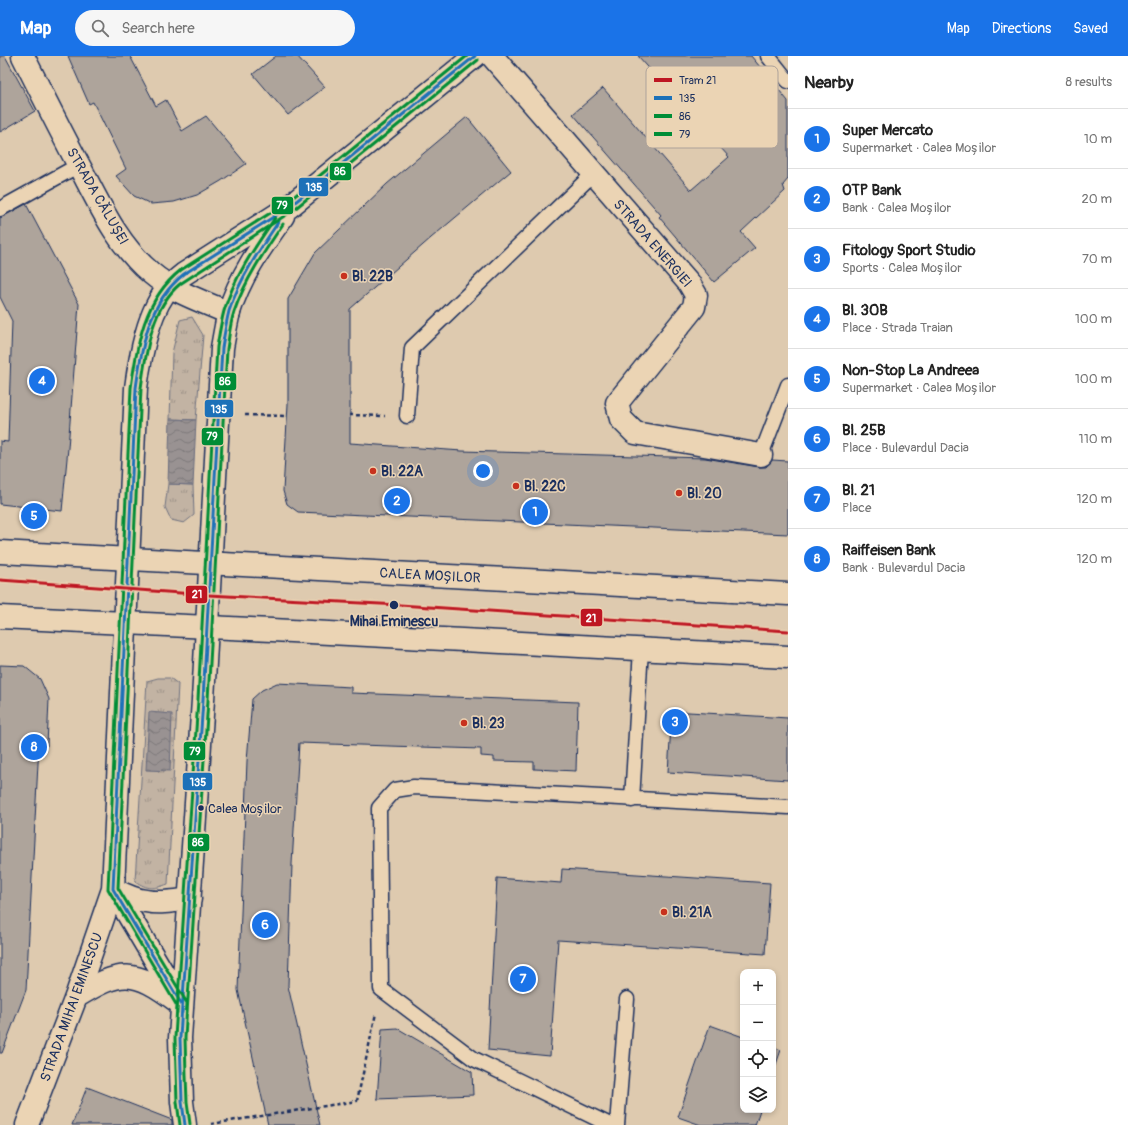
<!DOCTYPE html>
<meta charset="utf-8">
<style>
:root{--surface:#fff;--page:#f6f6f6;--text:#222;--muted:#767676;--line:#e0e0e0;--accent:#1a73e8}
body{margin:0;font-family:Pangolin,sans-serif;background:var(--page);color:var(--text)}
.controls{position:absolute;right:12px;bottom:12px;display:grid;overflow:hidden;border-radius:8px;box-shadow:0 2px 6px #0003}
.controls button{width:36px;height:36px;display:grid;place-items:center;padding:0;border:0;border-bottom:1px solid var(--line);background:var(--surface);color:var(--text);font:20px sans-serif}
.you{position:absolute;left:483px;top:415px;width:14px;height:14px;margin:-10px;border:3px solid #fff;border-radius:50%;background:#1a73e8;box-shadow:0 0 0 6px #1a73e833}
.badge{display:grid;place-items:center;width:26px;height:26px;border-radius:50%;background:var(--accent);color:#fff;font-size:13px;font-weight:700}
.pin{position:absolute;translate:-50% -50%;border:2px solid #fff;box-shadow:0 1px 4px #0006}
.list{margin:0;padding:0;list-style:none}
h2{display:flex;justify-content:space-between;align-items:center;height:52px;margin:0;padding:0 16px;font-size:17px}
h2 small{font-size:13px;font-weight:400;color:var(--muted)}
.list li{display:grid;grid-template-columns:26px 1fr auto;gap:12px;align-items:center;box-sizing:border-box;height:60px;padding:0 16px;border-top:1px solid var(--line)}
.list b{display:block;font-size:15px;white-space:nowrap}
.list p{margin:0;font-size:13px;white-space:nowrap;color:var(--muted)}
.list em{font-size:13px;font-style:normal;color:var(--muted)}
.icon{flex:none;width:22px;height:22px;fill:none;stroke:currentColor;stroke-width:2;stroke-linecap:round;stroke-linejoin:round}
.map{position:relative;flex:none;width:788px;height:1069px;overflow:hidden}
header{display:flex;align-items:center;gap:24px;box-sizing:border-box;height:56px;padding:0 20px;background:var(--accent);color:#fff}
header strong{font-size:19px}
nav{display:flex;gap:22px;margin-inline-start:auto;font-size:14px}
.search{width:280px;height:36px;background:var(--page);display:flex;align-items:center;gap:10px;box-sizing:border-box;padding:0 14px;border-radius:22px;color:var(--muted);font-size:15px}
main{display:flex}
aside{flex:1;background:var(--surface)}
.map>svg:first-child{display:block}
.grass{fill:url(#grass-tufts);stroke:#6e7180}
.water{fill:url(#water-waves);stroke:#676a7d}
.building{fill:#aea49b;stroke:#1b2f5e}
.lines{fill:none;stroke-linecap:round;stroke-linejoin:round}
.service-casing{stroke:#1b2f5e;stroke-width:17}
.minor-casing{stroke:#1b2f5e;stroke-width:25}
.secondary-casing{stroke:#1b2f5e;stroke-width:25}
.primary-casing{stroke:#1b2f5e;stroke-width:25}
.path{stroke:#1b2f5e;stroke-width:2.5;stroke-dasharray:4 3;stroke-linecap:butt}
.service{stroke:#ebd4b4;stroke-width:14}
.minor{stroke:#ebd4b4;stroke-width:22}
.secondary{stroke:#ebd4b4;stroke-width:22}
.primary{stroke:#ebd4b4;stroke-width:22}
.bus-1-casing{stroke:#ebd4b4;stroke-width:6}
.bus-2-casing{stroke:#ebd4b4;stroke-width:6}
.bus-3-casing{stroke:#ebd4b4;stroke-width:6}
.bus-1{stroke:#1d71b8;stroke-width:3}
.bus-2{stroke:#008d36;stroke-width:3}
.bus-3{stroke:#008d36;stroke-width:3}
.tram-1-casing{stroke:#ebd4b4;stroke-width:6}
.tram-1{stroke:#be1622;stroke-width:3}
.poi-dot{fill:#c8321e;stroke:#ebd4b4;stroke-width:1.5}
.stop-dot{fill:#1b2f5e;stroke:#ebd4b4;stroke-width:1.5}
.labels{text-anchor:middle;stroke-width:3;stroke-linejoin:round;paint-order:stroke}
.bus-label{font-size:13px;fill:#1b2f5e;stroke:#ebd4b4;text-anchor:start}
.street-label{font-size:14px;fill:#1b2f5e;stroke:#ebd4b4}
.poi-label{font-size:14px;font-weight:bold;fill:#1b2f5e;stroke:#ebd4b4;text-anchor:start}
.stop-label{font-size:14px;font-weight:bold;fill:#1b2f5e;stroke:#ebd4b4}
.key{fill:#ebd4b4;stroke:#ada29a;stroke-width:1}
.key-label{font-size:11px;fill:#1b2f5e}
.line-badge{stroke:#ebd4b4;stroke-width:1.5}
.badge-label{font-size:11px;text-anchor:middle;font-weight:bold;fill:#fff}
</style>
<header>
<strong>Map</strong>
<div class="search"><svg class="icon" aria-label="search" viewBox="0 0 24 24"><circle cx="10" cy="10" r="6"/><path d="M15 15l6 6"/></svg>Search here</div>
<nav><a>Map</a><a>Directions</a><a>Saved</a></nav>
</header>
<main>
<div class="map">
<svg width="788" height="1069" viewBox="0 0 788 1069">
<defs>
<pattern id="grass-tufts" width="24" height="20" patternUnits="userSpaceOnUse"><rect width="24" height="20" fill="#c2b3a3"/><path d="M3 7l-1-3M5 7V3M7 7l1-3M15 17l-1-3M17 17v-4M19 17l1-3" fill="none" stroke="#9d9288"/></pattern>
<pattern id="water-waves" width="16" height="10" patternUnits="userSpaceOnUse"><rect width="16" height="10" fill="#999292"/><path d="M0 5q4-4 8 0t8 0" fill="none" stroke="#7c787a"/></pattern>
</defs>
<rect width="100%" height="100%" fill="#decaaf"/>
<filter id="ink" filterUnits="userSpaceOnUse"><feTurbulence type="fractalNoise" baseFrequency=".025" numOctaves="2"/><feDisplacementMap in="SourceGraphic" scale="8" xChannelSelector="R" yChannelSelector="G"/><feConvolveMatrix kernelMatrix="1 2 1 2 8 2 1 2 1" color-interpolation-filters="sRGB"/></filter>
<g filter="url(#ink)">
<path class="grass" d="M192,261L203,279L196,364L170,363L172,297L180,264Z
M168,428L193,429L194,459L184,467L171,464L165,451Z
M158,622H170L178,628L168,828C154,833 148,834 135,825L147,625Z"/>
<path class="water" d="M170,363L196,364L193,429L168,428Z
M149,656L172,658L170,715L146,714Z"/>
<path class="building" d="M0,0H5L35,55L0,76Z
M68,0H130L156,50L166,44L182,75L206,60L246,108L221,125L197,139L174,146L151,148L134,140L116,120L126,113L93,46L89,48Z
M276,0H297L325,31L288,59L253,18Z
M638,0H751L788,45V123L783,129L785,135L741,176L755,192L714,226L659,161L661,159L573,58L603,32L691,134L729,101Z
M467,61L511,115L431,182L350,253V387L462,395L705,402L759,411H766L772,404L788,405V478L298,456L287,448L283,435L288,348V243L315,197L387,128Z
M26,148L79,248L68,392L62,455L0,448V385L8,386L12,265L0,241V162Z
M0,609L24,610L40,623L49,643L47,690L39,689L26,934L2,997H0Z
M277,627L351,631V637L578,646L576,715L534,713V706L494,705V701L481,700V693L299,687L292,808L288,930L320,1069H268L238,934L247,705L252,643L262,634Z
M672,655L788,662V724L668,716Z
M562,813L770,827L765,898L558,884L550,1000L488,994L497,822L561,827Z
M710,969L743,981V1054H760L755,1069H701L678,1061Z
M397,972L472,1016L473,1039L377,1043L382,973Z
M773,991L781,994L773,1017Z
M87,1031L172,1064V1069H72Z"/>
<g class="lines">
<g class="service-casing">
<path id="service" d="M768,0L788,25
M0,153L79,109
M407,360L412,292L593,118
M761,399L788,329
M632,744L641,593
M610,1069L474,1003L381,933L379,752L395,734L414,731L788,751
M617,1069L627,943"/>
</g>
<g class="minor-casing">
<path id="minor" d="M23,0C43,40 63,80 84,119C102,154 120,191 151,217C173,236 202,245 229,257
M492,0L689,227L696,239L694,251L617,347L621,363L635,377L761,399"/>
</g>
<g class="secondary-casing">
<path id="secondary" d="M113,833C123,838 134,844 146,845C160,848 175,845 190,843
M76,941C121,913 134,913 177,945
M182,949L113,833L136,332C140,301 148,254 170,230C174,226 179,222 184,218L289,151L475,0
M27,1069L76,941L113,833
M185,1069L182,1046L180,982L203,644L222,292C224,281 226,268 229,256C240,220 261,191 283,160"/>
</g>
<g class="primary-casing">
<path id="primary" d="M0,496L788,538
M0,561L272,574L788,601"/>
</g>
<path class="path" d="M245,359L287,360
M349,359L385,360
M211,1068L357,1045L376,957"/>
<use href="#service" class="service"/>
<use href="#minor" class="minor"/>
<use href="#secondary" class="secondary"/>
<use href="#primary" class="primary"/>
<g class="bus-1-casing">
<path id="bus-1" d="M182,957L203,644L222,292C224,280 226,267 229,255C240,222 260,193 279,165
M185,1069L182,1046L180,982L182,949L113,833L136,332C142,289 148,247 184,218L289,151L475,0"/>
</g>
<g class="bus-2-casing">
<path id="bus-2" d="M187,957L208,644L227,293C229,281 230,268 234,256C245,224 264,196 283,168
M190,1068L187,1046L186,1020L185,982L187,947L118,832L141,332C146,297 151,252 180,228L292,155L478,4"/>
</g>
<g class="bus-3-casing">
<path id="bus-3" d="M177,957L198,644L217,291C219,279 221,266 224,255C234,221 255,191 275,162
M180,1069L177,1046L175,982L177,950L108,833L131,332C137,288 144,243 181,214L286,147L467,0"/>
</g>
<use href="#bus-1" class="bus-1"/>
<use href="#bus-2" class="bus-2"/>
<use href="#bus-3" class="bus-3"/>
<g class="tram-1-casing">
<path id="tram-1" d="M0,524L208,539L400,549L788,575"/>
</g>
<use href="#tram-1" class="tram-1"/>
</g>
</g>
<g class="poi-dot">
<circle cx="344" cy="220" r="4"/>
<circle cx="373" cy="415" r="4"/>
<circle cx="516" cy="430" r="4"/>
<circle cx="679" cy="437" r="4"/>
<circle cx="464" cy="667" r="4"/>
<circle cx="664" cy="856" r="4"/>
</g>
<g class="stop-dot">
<circle cx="394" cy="549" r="5"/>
<circle cx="201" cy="752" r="3.5"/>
</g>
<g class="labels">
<g class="bus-label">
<text x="208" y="757">Calea Moșilor</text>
</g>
<g class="street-label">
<text transform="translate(98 140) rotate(60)" y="5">STRADA CĂLUȘEI</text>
<text transform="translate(653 187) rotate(49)" y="5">STRADA ENERGIEI</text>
<text transform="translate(430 519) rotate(3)" y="5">CALEA MOȘILOR</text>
<text transform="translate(71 951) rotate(-70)" y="5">STRADA MIHAI EMINESCU</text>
</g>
<g class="poi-label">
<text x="352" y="225">Bl. 22B</text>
<text x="381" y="420">Bl. 22A</text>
<text x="524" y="435">Bl. 22C</text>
<text x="687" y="442">Bl. 20</text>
<text x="472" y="672">Bl. 23</text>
<text x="672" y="861">Bl. 21A</text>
</g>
<g class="stop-label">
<text x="394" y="570">Mihai Eminescu</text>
</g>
</g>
<rect x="646" y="10" width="132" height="82" rx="6" class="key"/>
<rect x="654" y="22" width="18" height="4" fill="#be1622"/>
<rect x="654" y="40" width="18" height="4" fill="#1d71b8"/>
<rect x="654" y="58" width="18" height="4" fill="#008d36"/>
<rect x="654" y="76" width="18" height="4" fill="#008d36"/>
<g class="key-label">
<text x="679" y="28">Tram 21</text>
<text x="679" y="46">135</text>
<text x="679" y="64">86</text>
<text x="679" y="82">79</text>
</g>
<g class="line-badge">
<rect x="329" y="106" width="23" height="19" rx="4" fill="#008d36"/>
<rect x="298" y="121" width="31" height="20" rx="4" fill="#1d71b8"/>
<rect x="271" y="140" width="23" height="19" rx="4" fill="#008d36"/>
<rect x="214" y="316" width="23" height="19" rx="4" fill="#008d36"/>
<rect x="204" y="343" width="30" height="19" rx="4" fill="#1d71b8"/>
<rect x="201" y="371" width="23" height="19" rx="4" fill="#008d36"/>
<rect x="185" y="529" width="23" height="19" rx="4" fill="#be1622"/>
<rect x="580" y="552" width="23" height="19" rx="4" fill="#be1622"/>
<rect x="183" y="685" width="23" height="20" rx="4" fill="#008d36"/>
<rect x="182" y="716" width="31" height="19" rx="4" fill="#1d71b8"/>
<rect x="187" y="777" width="23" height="19" rx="4" fill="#008d36"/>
</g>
<g class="badge-label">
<text x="340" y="119">86</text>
<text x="314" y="135">135</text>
<text x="282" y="153">79</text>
<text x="225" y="329">86</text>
<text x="219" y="357">135</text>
<text x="212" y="384">79</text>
<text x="197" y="542">21</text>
<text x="591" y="566">21</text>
<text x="195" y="699">79</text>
<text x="198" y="730">135</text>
<text x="198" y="790">86</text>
</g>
</svg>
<div class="controls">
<button>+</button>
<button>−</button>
<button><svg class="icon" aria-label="locate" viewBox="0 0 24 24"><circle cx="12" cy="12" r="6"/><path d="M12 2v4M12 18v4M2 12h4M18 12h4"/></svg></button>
<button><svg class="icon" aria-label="layers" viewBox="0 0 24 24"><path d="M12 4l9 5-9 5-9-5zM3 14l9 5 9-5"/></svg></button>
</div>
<div class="you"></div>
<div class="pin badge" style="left:535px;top:456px">1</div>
<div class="pin badge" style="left:397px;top:445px">2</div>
<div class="pin badge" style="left:675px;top:666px">3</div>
<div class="pin badge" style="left:42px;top:325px">4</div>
<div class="pin badge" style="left:34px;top:460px">5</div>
<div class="pin badge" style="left:265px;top:869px">6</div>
<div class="pin badge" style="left:523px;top:923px">7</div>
<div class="pin badge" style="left:34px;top:691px">8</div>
</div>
<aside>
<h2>Nearby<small>8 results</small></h2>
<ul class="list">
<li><span class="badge">1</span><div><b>Super Mercato</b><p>Supermarket · Calea Moșilor</p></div><em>10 m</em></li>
<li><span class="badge">2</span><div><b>OTP Bank</b><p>Bank · Calea Moșilor</p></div><em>20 m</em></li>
<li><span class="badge">3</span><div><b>Fitology Sport Studio</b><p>Sports · Calea Moșilor</p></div><em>70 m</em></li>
<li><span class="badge">4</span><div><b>Bl. 30B</b><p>Place · Strada Traian</p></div><em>100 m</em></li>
<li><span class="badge">5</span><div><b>Non-Stop La Andreea</b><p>Supermarket · Calea Moșilor</p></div><em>100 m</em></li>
<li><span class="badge">6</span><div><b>Bl. 25B</b><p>Place · Bulevardul Dacia</p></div><em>110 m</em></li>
<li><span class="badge">7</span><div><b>Bl. 21</b><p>Place</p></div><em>120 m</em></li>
<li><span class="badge">8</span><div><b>Raiffeisen Bank</b><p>Bank · Bulevardul Dacia</p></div><em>120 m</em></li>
</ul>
</aside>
</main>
